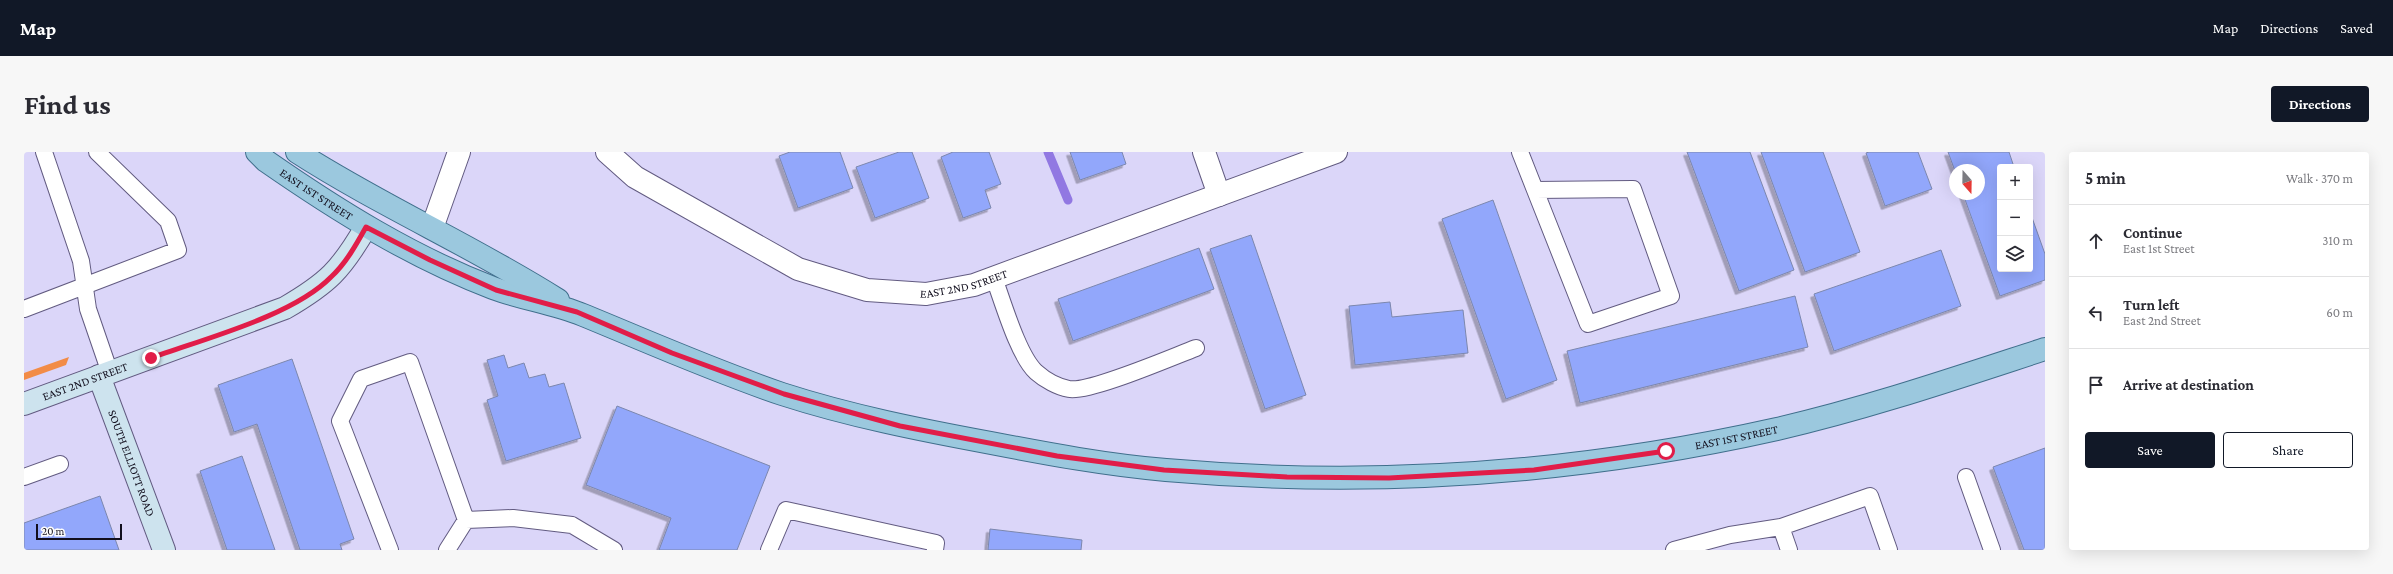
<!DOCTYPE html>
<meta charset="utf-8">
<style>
:root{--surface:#fff;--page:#f7f7f7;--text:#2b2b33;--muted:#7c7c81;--line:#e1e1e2;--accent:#111827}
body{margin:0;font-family:"Crimson Pro",serif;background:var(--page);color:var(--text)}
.controls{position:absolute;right:12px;top:12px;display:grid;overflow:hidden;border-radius:4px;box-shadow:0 4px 16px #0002}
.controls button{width:36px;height:36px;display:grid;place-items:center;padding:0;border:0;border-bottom:1px solid var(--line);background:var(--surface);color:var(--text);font:20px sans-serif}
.compass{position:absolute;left:1925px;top:12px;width:36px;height:36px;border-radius:50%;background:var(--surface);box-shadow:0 4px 16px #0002;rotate:160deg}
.scale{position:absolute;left:12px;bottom:10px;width:86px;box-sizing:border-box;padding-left:4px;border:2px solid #120f1e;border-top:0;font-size:11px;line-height:14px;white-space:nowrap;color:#120f1e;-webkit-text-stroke:3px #fcfcfc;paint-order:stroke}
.stop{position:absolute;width:12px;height:12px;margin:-9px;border:3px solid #e11d48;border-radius:50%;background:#fff}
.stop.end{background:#e11d48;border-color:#fff;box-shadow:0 1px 4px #0008}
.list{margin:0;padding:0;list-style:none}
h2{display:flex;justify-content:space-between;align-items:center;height:52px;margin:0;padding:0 16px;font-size:17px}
h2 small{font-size:13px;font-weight:400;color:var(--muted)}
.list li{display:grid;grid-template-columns:26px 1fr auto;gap:12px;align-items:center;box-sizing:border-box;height:72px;padding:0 16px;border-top:1px solid var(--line)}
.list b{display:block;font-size:15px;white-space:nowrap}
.list p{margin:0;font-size:13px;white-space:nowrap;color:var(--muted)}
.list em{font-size:13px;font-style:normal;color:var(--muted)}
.actions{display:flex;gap:8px;padding:12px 16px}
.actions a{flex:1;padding:9px 0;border:1px solid var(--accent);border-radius:4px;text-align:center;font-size:14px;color:var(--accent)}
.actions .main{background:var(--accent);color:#fff}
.icon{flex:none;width:22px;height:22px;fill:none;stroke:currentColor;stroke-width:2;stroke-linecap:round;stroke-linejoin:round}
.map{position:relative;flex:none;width:2021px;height:398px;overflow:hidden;border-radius:4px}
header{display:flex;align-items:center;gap:24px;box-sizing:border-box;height:56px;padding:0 20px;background:var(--accent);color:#fff}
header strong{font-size:19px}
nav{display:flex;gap:22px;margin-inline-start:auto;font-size:14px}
.intro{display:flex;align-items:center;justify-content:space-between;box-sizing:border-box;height:96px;padding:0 24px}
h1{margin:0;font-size:28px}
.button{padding:10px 18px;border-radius:4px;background:var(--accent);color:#fff;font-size:14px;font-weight:700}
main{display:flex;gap:24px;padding:0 24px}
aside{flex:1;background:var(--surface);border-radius:4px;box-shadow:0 4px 16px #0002}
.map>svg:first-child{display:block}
.green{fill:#f28c47}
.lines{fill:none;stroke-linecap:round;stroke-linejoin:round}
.stream{stroke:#9178e2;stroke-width:9}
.building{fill:#92a7fb;stroke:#7c87ad;filter:url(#shadow)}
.lane-casing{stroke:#625b81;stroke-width:18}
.street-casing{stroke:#625b81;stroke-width:24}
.secondary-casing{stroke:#625b81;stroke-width:24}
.primary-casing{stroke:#406f8c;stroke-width:24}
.lane{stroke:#fff;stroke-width:16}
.street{stroke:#fff;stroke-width:22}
.secondary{stroke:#cde3ee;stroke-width:22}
.primary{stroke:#9bc8de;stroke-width:22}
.route{stroke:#e11d48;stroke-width:5}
.labels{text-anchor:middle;stroke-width:3;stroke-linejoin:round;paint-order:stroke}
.street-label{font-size:12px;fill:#120f1e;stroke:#fcfcfc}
</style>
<header>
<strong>Map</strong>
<nav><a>Map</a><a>Directions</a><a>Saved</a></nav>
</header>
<div class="intro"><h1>Find us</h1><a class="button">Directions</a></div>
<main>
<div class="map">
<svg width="2021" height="398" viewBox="0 0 2021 398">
<defs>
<filter id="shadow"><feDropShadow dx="-3.5" dy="3.5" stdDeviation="0" flood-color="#0004"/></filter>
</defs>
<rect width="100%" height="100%" fill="#dbd6f9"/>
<path class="green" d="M45,205L42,213L0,228V221Z"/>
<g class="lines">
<path class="stream" d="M1024,0L1044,48"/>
</g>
<path class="building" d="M766,0H816L829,36L774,56L755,4Z
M875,0H888L905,46L851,66L832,15Z
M929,0H965L977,32L961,38L967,56L939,66L917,5Z
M1046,0H1098L1102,12L1056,28Z
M1663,0H1726L1770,118L1715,139Z
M1737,0H1799L1836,100L1781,120Z
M1845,0H1894L1908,37L1861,54L1842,1Z
M1924,0H1985L1990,15H1976V117H2006V60L2021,102V128L1976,144L1939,42H1955V18L1931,19Z
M1469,48L1533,228L1482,247L1418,67Z
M1227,83L1282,243L1241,257L1186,97Z
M1175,96L1190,137L1049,189L1034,147Z
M1917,98L1937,154L1810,199L1790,142Z
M1771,144L1784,195L1556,251L1543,199Z
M1366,150L1368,165L1439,158L1444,201L1331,213L1325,154Z
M480,203L484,216L500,211L505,226L521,222L525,235L540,231L557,286L482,309L463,248L474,244L463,208Z
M268,207L330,387L316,392L318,398H276L233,272L210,280L194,233Z
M593,254L746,314L713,398H635L647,366L562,333Z
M2021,296V398H2000L1969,315Z
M218,304L251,398H203L176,319Z
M76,344L95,398H0V371Z
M966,377L1058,388L1057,398H964Z"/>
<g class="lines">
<g class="lane-casing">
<path id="lane" d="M20,0L57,109L64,157L86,221
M1496,0L1511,38
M1609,37L1647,144L1564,172L1511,38Z
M970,126C979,150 994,203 1012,220C1021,228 1034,235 1045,237C1065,241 1148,205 1172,196
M0,157L154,98L144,69L73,0
M0,325L36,312
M1942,325L1968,398
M366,398L316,269L337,227L386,210L442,368
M423,398L442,368L489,366L548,373L590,398
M745,398L762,358L912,391L911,398
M1650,398L1706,383L1757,375
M1765,398L1757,375L1846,344L1865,398"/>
</g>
<g class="street-casing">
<g id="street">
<path id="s1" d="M583,0L611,25L774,117L843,138L902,142L950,133L1312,0"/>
<path d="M1180,0L1195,43"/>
<path d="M408,76L435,0"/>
</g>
</g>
<g class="secondary-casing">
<g id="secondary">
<path id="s2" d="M75,224L140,398"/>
<path id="s3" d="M0,252L261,156C304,131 317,118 342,75"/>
</g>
</g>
<g class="primary-casing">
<g id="primary">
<path id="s4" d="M233,0L242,9C314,59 388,105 469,136C498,147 530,151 559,163C625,190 690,219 758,242C826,264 897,278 967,291C1024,302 1083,313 1142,318C1347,336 1552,322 1753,277C1844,256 1932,226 2021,197"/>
<path d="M273,0C357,54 449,94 534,148"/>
</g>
</g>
<use href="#lane" class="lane"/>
<use href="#street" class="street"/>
<use href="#secondary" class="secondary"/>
<use href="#primary" class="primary"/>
</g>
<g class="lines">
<path class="route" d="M127,206C179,187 269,164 307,125C322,111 332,93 342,75L406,108L472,138L553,160L648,201L760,242L876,274L1033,304L1140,318L1263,325L1365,326L1510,318L1642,299"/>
</g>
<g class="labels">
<g class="street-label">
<text dy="4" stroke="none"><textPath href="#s4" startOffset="73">EAST 1ST STREET</textPath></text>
<text dy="4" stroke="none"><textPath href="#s1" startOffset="395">EAST 2ND STREET</textPath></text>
<text dy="4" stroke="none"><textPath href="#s3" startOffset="65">EAST 2ND STREET</textPath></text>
<text dy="4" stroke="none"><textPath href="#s4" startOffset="1547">EAST 1ST STREET</textPath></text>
<text dy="4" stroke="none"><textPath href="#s2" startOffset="93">SOUTH ELLIOTT ROAD</textPath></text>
</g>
</g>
</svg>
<div class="controls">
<button>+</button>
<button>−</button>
<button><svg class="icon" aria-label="layers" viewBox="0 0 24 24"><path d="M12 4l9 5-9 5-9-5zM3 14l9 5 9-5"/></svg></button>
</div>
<svg class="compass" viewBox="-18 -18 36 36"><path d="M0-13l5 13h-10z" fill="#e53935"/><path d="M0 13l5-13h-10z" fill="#7c7c81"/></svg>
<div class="scale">20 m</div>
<div class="stop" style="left:1642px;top:299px"></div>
<div class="stop end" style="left:127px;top:206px"></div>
</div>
<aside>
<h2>5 min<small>Walk · 370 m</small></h2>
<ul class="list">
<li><svg class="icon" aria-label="ahead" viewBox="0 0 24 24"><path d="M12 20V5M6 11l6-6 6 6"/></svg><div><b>Continue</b><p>East 1st Street</p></div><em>310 m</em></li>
<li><svg class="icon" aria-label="left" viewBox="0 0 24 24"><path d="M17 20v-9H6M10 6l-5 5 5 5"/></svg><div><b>Turn left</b><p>East 2nd Street</p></div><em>60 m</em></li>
<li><svg class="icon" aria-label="arrive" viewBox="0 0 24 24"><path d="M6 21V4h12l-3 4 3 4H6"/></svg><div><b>Arrive at destination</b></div></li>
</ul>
<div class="actions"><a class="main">Save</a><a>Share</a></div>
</aside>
</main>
